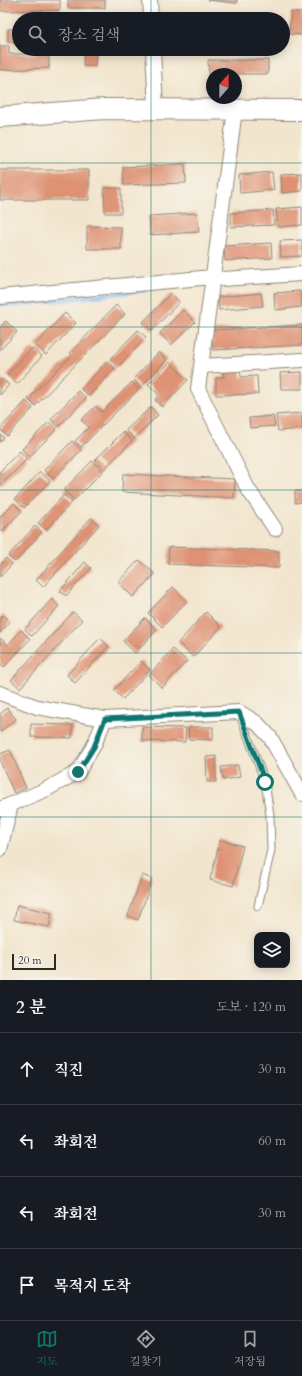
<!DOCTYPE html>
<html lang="ko">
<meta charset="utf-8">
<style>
:root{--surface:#171b24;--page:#242831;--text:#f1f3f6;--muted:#9ea1a6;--line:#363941;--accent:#0f766e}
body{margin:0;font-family:Cardo,"Noto Serif KR",serif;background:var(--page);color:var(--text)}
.controls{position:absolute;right:12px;bottom:12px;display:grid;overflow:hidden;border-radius:8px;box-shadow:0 2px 10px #0003}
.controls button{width:36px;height:36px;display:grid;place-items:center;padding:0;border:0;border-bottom:1px solid var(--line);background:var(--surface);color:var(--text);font:20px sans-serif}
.compass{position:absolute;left:206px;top:68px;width:36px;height:36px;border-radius:50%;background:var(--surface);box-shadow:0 2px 10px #0003;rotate:21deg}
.scale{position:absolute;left:12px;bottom:10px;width:44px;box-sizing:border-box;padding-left:4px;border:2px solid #2b2b2b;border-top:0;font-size:11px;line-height:14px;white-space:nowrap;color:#2b2b2b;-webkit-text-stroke:3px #f7f3e8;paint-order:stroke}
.stop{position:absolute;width:12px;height:12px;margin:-9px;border:3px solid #0f766e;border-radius:50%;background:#fff}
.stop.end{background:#0f766e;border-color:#fff;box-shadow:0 1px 4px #0008}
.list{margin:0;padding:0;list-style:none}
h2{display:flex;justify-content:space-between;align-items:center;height:52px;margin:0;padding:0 16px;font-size:17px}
h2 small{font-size:13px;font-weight:400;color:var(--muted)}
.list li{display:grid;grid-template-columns:26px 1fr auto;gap:12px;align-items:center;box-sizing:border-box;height:72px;padding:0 16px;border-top:1px solid var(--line)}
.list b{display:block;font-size:15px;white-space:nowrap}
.list em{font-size:13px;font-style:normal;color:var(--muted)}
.icon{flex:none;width:22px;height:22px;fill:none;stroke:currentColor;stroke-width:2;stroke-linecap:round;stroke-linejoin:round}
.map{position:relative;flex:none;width:302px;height:980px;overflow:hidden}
.search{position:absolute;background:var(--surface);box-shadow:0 2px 10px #0003;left:12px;right:12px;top:12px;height:44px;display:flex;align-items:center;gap:10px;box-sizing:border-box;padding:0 14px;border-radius:22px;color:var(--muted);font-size:15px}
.sheet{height:340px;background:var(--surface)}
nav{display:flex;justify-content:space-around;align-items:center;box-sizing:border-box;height:56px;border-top:1px solid var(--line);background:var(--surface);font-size:11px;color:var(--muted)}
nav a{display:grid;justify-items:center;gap:2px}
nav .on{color:var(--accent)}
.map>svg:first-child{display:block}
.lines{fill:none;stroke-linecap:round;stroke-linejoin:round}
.stream{stroke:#82bbf3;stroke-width:4.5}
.building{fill:#de9273}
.service-casing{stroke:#8e887c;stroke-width:9}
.minor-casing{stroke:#8e887c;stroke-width:16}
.secondary-casing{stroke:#8e887c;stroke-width:22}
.service{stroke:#fff;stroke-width:7}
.minor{stroke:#fff;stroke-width:14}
.secondary{stroke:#fff;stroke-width:20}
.route{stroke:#0f766e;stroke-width:5}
.grid{fill:none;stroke:#0f766e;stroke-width:1;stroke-opacity:0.55}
</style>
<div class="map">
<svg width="302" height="980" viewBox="0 0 302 980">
<rect width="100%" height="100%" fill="#f7f3e8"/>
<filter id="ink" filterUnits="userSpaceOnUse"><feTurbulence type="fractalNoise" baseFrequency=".025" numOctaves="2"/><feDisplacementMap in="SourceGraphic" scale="8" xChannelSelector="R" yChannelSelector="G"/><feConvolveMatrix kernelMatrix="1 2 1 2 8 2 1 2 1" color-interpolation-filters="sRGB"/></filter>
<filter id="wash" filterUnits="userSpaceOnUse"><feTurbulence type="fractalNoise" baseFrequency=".012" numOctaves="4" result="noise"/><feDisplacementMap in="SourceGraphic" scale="16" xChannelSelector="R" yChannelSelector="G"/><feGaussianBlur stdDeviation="0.9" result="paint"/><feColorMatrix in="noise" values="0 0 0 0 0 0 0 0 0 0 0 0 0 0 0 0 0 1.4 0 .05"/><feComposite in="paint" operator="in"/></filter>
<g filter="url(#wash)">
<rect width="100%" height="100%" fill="#f2e5cd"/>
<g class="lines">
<path class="stream" d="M0,304L15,305L145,290"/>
</g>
<g id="blocks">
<path class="building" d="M0,0H60V10L0,11Z
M68,0H105V8H68Z
M207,0H237V3Z
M291,12L302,13V35L289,34Z
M102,15L138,18V19H102Z
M8,29H19V43L8,42Z
M0,46H9V54H37V49H49V68L0,70Z
M84,49H96L95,66H83Z
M208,60H268V74H209Z
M185,164L186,183L124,185L123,167Z
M0,170H89V200H0Z
M272,172L274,190L240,193L239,175Z
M302,173V191L282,193L281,174Z
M104,188H121V213H105Z
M302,207V225L278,227L276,209Z
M273,210L274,225L231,227V213Z
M197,213L199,232L150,235L149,216Z
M87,226L121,227V249H87Z
M302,240V256L281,257L280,241Z
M271,243L272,258L225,261L224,246Z
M300,291L302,307L275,310L274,293Z
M171,293L179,302L152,331L143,322Z
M261,293L263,306L219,310L218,297Z
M116,305L125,314L35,406L28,399L72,355L70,353Z
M183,310L195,322L171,345L160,333Z
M65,313L76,323L46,355L35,345Z
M6,321L17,332L0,350V327Z
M302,325V345L213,350L212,330Z
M138,330L146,337L118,367L110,359Z
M32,348L42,356L17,384L7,375Z
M159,352L167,360L141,387L133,379Z
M107,361L115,368L89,396L81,389Z
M170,362L188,380L162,407L155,400L159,395L148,384Z
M240,367L241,377L257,376L258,394L216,395V378L224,377L223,368Z
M302,372V389H281L280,373Z
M2,379L9,385L0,395V381Z
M132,382L139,389L81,447L75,441L89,427L81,420L96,406L102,412Z
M78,391L86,398L58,427L51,419Z
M26,401L33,408L7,436L0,429Z
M151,407L158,415L134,439L126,430Z
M302,413V429L278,431L276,415Z
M273,416L275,426L250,428L249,418Z
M49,422L57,429L29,457L22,449Z
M123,432L132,441L104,469L95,460Z
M0,434L4,438L0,442Z
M72,441L81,450L53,479L44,470Z
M20,451L27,459L0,486V471Z
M92,461L103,471L74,500L64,490Z
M40,472L50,481L24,508L15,499Z
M123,474L235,479L234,498L122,492Z
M295,491H302V502L295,503Z
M64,495L72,502L46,530L38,523Z
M14,503L22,511L0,533V517Z
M91,518L99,525L43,587L36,580Z
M35,526L42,532L15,562L8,556Z
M169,547L279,551V568L168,564Z
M6,558L12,564L0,577V565Z
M139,560L155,574L133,597L118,582Z
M85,562L91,568L66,596L60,591Z
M173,587L187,601L162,627L148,613Z
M52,599L59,606L32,636L25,629Z
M73,612L82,620L20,688L11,680Z
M206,612L221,627L193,657L178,643Z
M3,615L10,622L0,633V618Z
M145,618L157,630L135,653L123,641Z
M21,630L30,639L4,667L0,663V638L8,645Z
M100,638L109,646L75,683L67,675Z
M173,649L187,661L162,688L149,675Z
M141,661L150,670L123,699L114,690Z
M7,708L16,719L0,732V714Z
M31,724L73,725L72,738L31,737Z
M142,727L186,728L185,742L142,741Z
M189,727H213V740L188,739Z
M10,750L26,788L14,793L0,761V754Z
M216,756V782H207L206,757Z
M238,765L240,777L223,780L221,767Z
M220,840L243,846L233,886L210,880Z
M142,875L152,879L138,920L128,916Z
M17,905L52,913L49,927L14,920Z"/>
</g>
</g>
<g filter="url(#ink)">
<use href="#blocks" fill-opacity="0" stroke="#8e887c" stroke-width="1"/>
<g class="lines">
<g class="service-casing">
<path id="service" d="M240,715L265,782L270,815L271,850L258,906"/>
</g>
<g class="minor-casing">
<path id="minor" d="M150,0L151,19
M153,49L156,109
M235,110L198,389L248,489L275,529
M0,297L212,277L223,279L302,274
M201,366L302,360
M0,693L37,707L105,719L239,712L257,723L270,737L302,794
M0,809L45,790L78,772L93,747L105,719
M0,849L11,805"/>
</g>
<g class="secondary-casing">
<path id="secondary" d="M0,117L104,109L302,110"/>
</g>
<use href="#service" class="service"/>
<use href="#minor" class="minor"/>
<use href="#secondary" class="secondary"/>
</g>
</g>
<g class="lines" filter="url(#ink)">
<path class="route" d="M78,772L94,747L105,719L239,712L265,782"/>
</g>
<path class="grid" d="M151,0V19M151,49V980M0,163H302M0,327H302M0,490H302M0,653H302M0,817H302"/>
</svg>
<div class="controls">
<button><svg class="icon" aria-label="layers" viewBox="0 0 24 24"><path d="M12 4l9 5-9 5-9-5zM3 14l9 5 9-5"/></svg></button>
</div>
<svg class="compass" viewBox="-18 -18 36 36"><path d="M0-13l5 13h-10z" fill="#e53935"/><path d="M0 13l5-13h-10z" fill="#9ea1a6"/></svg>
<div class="scale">20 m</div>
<div class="stop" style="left:265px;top:782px"></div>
<div class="stop end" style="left:78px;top:772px"></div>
<div class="search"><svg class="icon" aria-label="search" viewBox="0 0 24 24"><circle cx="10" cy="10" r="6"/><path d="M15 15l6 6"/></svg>장소 검색</div>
</div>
<section class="sheet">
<h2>2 분<small>도보 · 120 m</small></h2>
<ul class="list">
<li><svg class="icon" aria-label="ahead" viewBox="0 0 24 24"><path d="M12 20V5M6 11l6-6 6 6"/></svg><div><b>직진</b></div><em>30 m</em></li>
<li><svg class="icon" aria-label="left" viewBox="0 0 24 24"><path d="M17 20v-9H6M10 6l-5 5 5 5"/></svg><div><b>좌회전</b></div><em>60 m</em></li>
<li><svg class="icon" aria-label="left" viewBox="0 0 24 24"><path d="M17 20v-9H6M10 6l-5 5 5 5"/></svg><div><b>좌회전</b></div><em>30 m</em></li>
<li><svg class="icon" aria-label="arrive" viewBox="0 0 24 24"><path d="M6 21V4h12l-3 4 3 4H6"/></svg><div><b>목적지 도착</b></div></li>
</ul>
</section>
<nav>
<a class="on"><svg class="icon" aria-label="map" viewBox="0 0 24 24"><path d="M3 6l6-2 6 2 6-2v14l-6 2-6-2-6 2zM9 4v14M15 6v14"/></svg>지도</a>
<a><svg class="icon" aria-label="directions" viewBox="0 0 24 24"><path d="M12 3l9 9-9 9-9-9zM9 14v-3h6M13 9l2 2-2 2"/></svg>길찾기</a>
<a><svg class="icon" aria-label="saved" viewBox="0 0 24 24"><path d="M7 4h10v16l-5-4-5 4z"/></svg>저장됨</a>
</nav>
